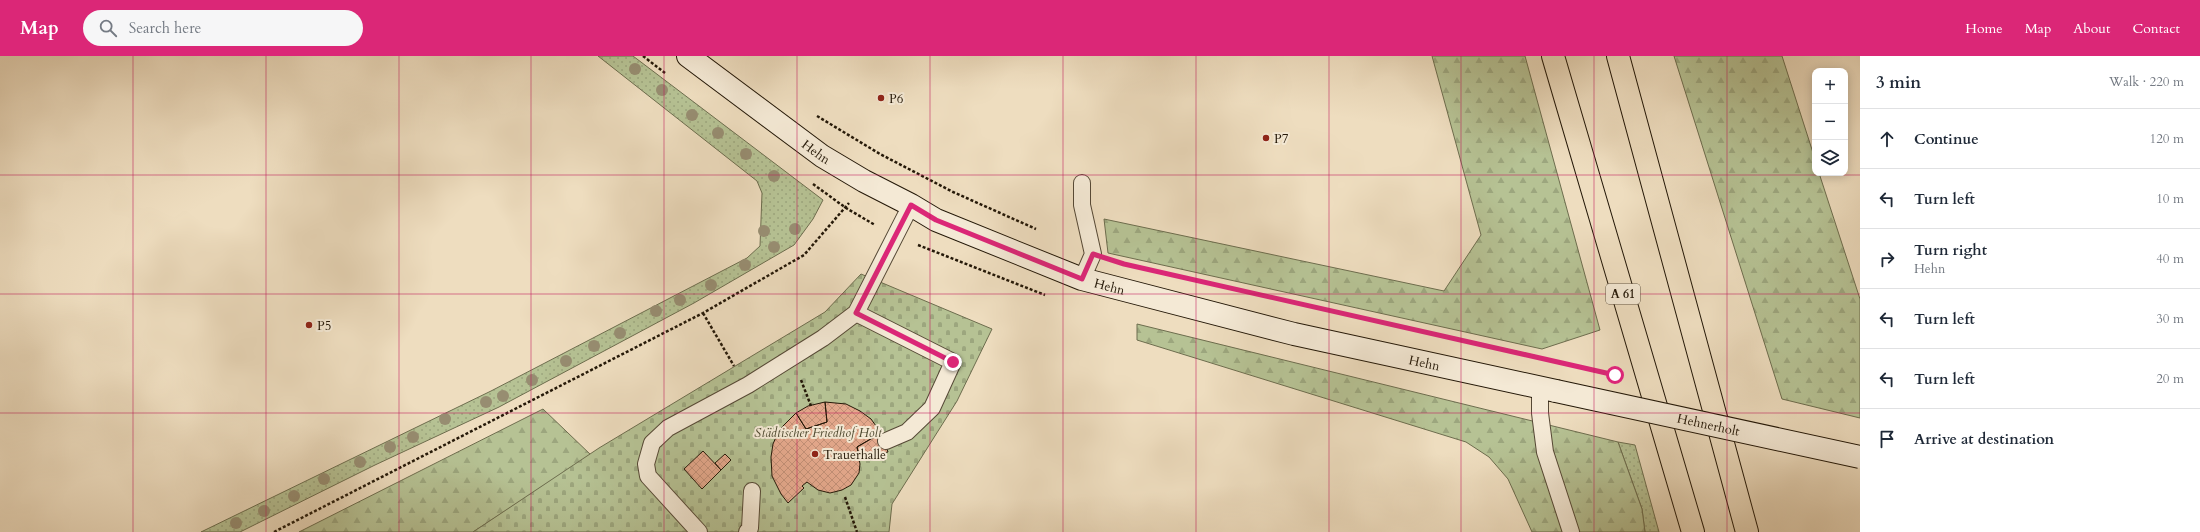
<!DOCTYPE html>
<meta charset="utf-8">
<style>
:root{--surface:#fff;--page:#f6f6f7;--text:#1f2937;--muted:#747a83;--line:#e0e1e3;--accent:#db2777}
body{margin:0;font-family:Cardo,serif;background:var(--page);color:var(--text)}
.controls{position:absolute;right:12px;top:12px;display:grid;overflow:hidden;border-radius:8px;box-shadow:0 2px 10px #0003}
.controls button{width:36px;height:36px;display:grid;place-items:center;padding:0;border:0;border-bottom:1px solid var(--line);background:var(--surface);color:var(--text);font:20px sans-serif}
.stop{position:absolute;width:12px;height:12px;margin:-9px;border:3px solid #db2777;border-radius:50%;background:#fff}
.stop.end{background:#db2777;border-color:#fff;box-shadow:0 1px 4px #0008}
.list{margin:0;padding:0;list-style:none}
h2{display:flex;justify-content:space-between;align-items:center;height:52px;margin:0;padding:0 16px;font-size:17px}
h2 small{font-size:13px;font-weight:400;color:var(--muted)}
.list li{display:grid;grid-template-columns:26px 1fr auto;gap:12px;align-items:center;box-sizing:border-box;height:60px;padding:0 16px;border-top:1px solid var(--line)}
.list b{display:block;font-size:15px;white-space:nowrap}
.list p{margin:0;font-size:13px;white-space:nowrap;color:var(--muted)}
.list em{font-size:13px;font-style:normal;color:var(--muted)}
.icon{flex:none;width:22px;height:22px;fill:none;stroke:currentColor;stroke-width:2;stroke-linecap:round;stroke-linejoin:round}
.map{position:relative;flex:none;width:1860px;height:476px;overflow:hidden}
header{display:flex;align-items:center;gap:24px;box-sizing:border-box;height:56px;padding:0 20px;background:var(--accent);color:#fff}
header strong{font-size:19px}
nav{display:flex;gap:22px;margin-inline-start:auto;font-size:14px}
.search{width:280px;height:36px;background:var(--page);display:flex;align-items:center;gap:10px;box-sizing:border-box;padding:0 14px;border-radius:22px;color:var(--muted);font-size:15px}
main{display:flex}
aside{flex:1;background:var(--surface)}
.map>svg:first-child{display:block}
.grass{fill:url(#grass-dots);stroke:#6d6d4e}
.forest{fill:url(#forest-firs);stroke:#6d6d4e}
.cemetery{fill:url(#cemetery-stones);stroke:#6d6d4e}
.building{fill:url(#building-cross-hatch);stroke:#241808}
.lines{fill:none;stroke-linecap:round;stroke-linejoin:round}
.lane-casing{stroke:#564936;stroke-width:18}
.secondary-casing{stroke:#241808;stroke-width:24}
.highway-casing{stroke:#241808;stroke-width:24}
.path{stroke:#241808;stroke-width:2.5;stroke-dasharray:3 2;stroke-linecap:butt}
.lane{stroke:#f4e9d5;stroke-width:16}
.secondary{stroke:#f4e9d5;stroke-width:22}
.highway{stroke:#eeddbf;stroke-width:22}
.secondary-bridge-casing{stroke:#241808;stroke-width:24;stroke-linecap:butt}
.secondary-bridge{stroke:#f4e9d5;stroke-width:22}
.tree{fill:#978d71}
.route{stroke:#db2777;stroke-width:5}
.grid{fill:none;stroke:#c2185b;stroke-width:1;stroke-opacity:0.55}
.poi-dot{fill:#8f2418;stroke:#f4e9d5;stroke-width:1.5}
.labels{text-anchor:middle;stroke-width:4;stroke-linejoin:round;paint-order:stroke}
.shield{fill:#f4e9d5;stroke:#625746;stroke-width:1}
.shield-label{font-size:12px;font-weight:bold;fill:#241808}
.poi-label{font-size:13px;fill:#241808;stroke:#f4e9d5;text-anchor:start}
.street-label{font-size:13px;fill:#241808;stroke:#f4e9d5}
.park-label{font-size:13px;font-style:italic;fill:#504b32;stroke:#f4e9d5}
</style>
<header>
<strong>Map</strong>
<div class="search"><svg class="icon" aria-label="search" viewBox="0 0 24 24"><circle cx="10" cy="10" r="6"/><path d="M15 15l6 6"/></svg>Search here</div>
<nav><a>Home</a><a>Map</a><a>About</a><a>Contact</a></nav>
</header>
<main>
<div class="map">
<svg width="1860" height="476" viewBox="0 0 1860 476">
<defs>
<pattern id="grass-dots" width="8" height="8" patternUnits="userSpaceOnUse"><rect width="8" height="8" fill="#b6c294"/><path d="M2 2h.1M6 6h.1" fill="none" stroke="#9ca67e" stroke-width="1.8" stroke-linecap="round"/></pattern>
<pattern id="forest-firs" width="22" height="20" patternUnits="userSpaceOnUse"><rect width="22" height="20" fill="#b6c294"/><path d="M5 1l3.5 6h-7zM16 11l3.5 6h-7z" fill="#9ca67e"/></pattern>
<pattern id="cemetery-stones" width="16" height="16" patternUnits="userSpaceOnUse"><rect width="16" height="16" fill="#b6c294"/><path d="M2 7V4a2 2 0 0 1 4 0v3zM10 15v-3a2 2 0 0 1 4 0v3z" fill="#9ca67e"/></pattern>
<pattern id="building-cross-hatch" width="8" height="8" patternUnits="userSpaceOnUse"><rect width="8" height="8" fill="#e4a88c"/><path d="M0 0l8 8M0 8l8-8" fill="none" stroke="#c39077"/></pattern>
</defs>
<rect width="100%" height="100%" fill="#eeddbf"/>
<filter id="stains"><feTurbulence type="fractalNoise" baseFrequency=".005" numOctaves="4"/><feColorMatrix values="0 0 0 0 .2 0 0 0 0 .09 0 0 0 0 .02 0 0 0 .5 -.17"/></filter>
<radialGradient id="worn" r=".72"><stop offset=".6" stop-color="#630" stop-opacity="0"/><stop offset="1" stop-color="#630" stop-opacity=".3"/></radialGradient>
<path class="grass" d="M598,0H633L823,144L813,163L794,189L694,247L499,351L375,409L240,476H201L491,335L747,202L760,190L762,137L757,125Z
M1618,386L1635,389L1659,476H1645L1642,453Z"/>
<path class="forest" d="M1432,0H1525L1600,274L1542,293L1108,197L1104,163L1444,235L1481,179Z
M1674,0H1782L1815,103V117H1819L1860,243V362L1782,343Z
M1137,268L1618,386L1642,453L1645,476H1532L1508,423L1489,401L1466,386L1137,284Z
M543,353L591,399L473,476H299Z"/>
<path class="cemetery" d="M861,218L992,273L957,345L892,448L889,476H473L599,392L825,256Z"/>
<path class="building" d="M825,346L846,348L860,355L871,363L881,377L857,391L860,408L859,417L851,429L842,434L830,437L818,434L807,426L802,430L804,432L788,447L781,438L772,420L771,401L773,388L779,374L796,357L806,373L827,366Z
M825,346L827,366L806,373L796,357L808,350Z
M881,377L888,396L860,402L857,391Z
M703,395L721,414L702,433L684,413Z
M725,398L731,404L721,414L715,407Z"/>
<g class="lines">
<g class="lane-casing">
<path id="lane" d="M1082,223L1093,198L1082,149V127
M856,257L953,306L932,352L907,376L886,385
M1540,332V357L1545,396L1571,476
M699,476L648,420L646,408L652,387L668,372L748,329L823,282L856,257L911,149
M747,476L750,472L752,435"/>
</g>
<g class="secondary-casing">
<g id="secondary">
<path id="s1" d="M688,0L822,100L864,125L911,149L936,164L1082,223L1294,278L1556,335"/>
</g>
</g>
<g class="highway-casing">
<path id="highway" d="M1553,0L1693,476
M1618,0L1747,476"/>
</g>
<path class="path" d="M643,0L665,17
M817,60L880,98L953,136L1036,173
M813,128L846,152L875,169
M918,189L1045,239
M1251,237L1543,302
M703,257L734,310
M801,324L811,350
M845,441L857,476
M274,476L703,257L804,199L849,147"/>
<use href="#lane" class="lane"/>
<use href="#secondary" class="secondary"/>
<use href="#highway" class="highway"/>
<g class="secondary-bridge-casing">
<g id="secondary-bridge">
<path id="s2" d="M1556,335L1860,401"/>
</g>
</g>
<use href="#secondary-bridge" class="secondary-bridge"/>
</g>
<g class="tree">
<circle cx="635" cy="13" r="6"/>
<circle cx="662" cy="34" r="6"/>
<circle cx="692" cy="59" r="6"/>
<circle cx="718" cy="77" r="6"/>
<circle cx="746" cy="98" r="6"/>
<circle cx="774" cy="120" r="6"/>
<circle cx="795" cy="173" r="6"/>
<circle cx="764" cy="175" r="6"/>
<circle cx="774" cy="191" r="6"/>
<circle cx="745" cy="209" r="6"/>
<circle cx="711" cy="229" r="6"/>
<circle cx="680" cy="244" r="6"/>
<circle cx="656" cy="255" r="6"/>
<circle cx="620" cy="277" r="6"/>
<circle cx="594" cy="290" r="6"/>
<circle cx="566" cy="305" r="6"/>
<circle cx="532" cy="324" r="6"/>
<circle cx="503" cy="340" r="6"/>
<circle cx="486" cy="346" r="6"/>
<circle cx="445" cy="363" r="6"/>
<circle cx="413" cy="381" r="6"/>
<circle cx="390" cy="391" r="6"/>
<circle cx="360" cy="406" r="6"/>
<circle cx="324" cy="423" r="6"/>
<circle cx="294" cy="440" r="6"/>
<circle cx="264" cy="455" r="6"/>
<circle cx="236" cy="467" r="6"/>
</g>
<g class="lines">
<path class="route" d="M953,306L856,257L911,149L936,164L1082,223L1093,198L1124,208L1615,319"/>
</g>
<path class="grid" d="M133,0V476M266,0V476M399,0V476M531,0V476M664,0V476M797,0V476M930,0V476M1063,0V476M1196,0V476M1329,0V476M1461,0V476M1594,0V476M1727,0V476M0,119H1860M0,238H1860M0,357H1860"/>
<g class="poi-dot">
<circle cx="881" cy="42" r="4"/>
<circle cx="1266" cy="82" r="4"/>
<circle cx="309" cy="269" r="4"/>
<circle cx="815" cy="398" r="4"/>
</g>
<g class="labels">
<rect class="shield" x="1606" y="228" width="34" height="20" rx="3"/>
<g class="shield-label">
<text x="1623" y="242">A 61</text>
</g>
<g class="poi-label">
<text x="889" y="47">P6</text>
<text x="1274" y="87">P7</text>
<text x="317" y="274">P5</text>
<text x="823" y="403">Trauerhalle</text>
</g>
<g class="street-label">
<text dy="5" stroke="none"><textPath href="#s1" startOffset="160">Hehn</textPath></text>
<text dy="5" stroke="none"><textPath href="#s1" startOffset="484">Hehn</textPath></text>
<text dy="5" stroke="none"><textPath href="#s1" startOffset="808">Hehn</textPath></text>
<text dy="5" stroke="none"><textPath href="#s2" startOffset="156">Hehnerholt</textPath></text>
</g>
<g class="park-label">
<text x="818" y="381">Städtischer Friedhof Holt</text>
</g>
</g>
<rect width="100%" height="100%" filter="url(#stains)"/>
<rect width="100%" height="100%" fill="url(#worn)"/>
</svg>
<div class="controls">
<button>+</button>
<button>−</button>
<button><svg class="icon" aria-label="layers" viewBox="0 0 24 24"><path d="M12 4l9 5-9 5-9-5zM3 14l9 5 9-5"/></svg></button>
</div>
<div class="stop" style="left:1615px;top:319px"></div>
<div class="stop end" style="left:953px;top:306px"></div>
</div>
<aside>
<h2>3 min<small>Walk · 220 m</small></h2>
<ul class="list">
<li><svg class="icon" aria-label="ahead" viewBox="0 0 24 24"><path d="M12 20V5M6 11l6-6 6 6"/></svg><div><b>Continue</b></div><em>120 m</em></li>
<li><svg class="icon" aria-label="left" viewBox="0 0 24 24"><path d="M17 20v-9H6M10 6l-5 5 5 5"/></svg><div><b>Turn left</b></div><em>10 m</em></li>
<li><svg class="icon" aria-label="right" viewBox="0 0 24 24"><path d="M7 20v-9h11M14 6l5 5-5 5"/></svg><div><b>Turn right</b><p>Hehn</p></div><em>40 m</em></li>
<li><svg class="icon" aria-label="left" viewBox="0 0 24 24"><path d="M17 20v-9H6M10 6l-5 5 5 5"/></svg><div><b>Turn left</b></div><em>30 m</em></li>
<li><svg class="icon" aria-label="left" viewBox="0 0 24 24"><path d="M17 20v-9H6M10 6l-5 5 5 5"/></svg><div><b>Turn left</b></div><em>20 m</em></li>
<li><svg class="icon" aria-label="arrive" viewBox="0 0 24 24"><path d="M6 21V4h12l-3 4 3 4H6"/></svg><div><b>Arrive at destination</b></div></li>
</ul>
</aside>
</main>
